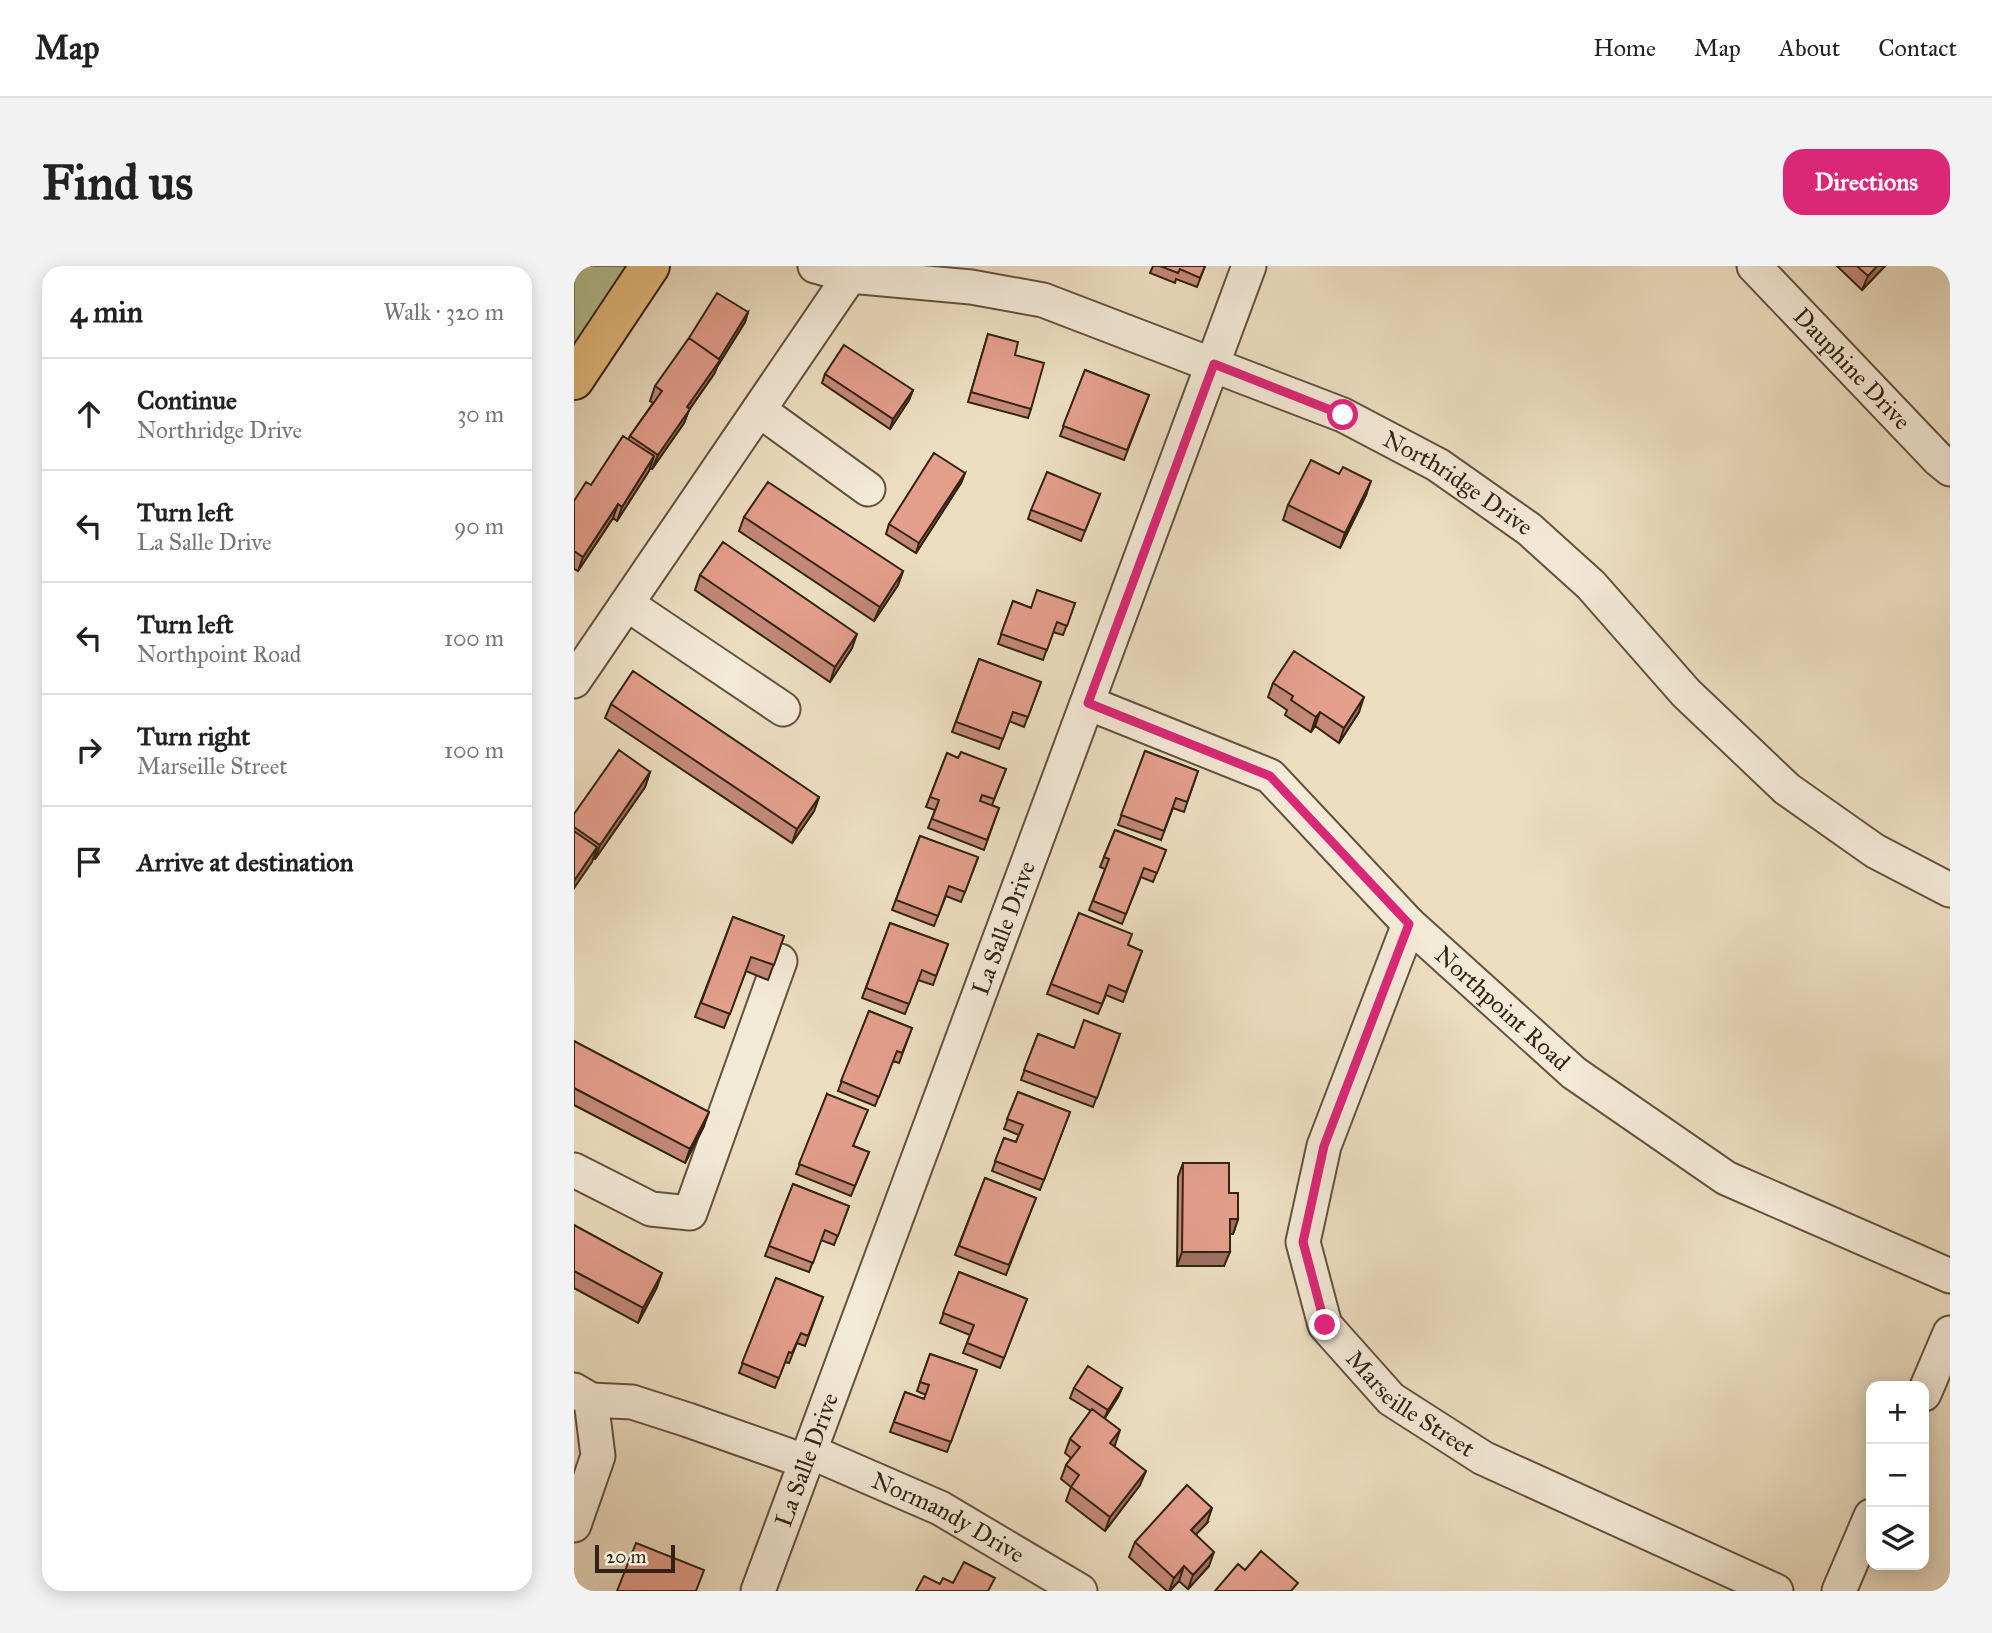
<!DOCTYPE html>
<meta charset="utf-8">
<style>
:root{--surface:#fff;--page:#f2f2f2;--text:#222;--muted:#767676;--line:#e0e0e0;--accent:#db2777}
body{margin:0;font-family:"IM FELL Great Primer",serif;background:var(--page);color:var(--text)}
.controls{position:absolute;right:21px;bottom:21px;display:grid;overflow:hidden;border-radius:14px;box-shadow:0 4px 18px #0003}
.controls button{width:63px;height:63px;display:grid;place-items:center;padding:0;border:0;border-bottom:2px solid var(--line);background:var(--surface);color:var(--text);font:35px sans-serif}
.scale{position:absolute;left:21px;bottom:18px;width:80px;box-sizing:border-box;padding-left:7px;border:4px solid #342314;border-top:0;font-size:19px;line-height:24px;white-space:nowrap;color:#342314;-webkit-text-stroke:5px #f3e9d7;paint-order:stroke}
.stop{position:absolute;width:21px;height:21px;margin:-16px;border:5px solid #db2777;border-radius:50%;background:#fff}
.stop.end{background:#db2777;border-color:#fff;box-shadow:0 2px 7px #0008}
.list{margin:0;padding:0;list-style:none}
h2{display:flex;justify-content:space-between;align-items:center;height:91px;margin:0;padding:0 28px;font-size:30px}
h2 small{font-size:23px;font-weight:400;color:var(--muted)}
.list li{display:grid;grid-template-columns:46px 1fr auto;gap:21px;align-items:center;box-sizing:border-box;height:112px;padding:0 28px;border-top:2px solid var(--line)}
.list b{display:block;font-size:26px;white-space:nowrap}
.list p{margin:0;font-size:23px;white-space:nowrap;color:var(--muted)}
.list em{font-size:23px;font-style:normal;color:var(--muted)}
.icon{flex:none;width:38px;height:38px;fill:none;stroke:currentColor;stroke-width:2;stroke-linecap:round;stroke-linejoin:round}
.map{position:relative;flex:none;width:1376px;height:1325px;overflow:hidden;border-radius:21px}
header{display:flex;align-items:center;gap:42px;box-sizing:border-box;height:98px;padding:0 35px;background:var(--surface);border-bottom:2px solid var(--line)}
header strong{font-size:33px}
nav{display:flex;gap:38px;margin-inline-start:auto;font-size:24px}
.intro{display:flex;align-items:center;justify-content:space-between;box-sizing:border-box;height:168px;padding:0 42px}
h1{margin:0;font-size:49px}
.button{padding:18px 32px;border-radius:21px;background:var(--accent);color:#fff;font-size:24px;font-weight:700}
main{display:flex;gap:42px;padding:0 42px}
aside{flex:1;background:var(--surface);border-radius:21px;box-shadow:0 4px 18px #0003}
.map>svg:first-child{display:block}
.green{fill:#b4c295;stroke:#747254;stroke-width:2}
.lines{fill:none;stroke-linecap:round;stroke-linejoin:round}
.minor-casing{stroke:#62523f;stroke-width:37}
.major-casing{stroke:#342314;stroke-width:42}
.minor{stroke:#f3e9d7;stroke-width:33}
.major{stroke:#e6be80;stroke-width:38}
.wall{fill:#c38878;stroke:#342314;stroke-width:2}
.shaded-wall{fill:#9f6f62;stroke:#342314;stroke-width:2}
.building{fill:#e39e8c;stroke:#342314;stroke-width:2}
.route{stroke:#db2777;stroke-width:9}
.labels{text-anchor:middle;stroke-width:7;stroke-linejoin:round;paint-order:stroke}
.street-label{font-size:24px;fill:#342314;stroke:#f3e9d7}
</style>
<header>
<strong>Map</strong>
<nav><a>Home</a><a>Map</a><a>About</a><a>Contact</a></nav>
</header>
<div class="intro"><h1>Find us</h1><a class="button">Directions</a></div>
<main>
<aside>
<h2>4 min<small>Walk · 320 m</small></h2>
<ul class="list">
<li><svg class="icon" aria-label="ahead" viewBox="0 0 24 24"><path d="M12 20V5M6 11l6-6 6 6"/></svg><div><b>Continue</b><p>Northridge Drive</p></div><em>30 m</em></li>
<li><svg class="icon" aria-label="left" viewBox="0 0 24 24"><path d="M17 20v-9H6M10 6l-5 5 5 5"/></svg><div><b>Turn left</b><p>La Salle Drive</p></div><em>90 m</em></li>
<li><svg class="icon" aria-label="left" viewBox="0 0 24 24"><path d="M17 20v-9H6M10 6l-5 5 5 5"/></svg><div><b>Turn left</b><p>Northpoint Road</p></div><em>100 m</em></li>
<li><svg class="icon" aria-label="right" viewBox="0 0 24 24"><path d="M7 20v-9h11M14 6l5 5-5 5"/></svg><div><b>Turn right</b><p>Marseille Street</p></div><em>100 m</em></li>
<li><svg class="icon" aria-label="arrive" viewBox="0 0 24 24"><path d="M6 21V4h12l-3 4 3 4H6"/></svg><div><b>Arrive at destination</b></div></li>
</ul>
</aside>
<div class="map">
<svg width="1376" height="1325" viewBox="0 0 1376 1325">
<rect width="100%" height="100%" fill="#ecddc1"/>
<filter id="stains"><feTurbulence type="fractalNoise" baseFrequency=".00286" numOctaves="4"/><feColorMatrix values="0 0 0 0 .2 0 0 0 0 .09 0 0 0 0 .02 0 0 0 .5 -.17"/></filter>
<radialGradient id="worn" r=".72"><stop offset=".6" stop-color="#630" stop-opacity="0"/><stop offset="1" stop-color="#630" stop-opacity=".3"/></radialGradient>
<path class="green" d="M0,0H59L0,88Z"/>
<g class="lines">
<g class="minor-casing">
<g id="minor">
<path id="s1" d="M241,0L276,10L397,21L469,34L769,149L864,199L955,263L1017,319L1112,427L1213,523L1301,585L1376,624"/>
<path id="s2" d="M1180,0L1365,194L1376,203"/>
<path d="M185,144L294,223"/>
<path d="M53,338L209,443"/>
<path d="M0,415L276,10"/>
<path id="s3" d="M514,437L696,510L835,658L1000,807L1152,912L1376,1010"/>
<path id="s4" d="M835,658L750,880L729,976L751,1059L817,1133L909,1192L1202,1325"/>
<path d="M0,904L77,943L116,947L206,695"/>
<path d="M0,1124L17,1134L24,1190L0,1259"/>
<path d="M1350,1128L1376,1067"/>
<path d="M17,1134L58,1136L114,1154L233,1196"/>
<path id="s5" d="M237,1186L366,1242L506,1325"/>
<path id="s6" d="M184,1325L675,0"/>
<path d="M1265,1325L1297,1250"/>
</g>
</g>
<g class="major-casing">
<path id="major" d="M0,114L76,0"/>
</g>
<use href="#minor" class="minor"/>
<use href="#major" class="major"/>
</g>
<path class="wall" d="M579,0H631L623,21L602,13L601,17L576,7Z
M1263,0H1311L1288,24Z
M174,46L171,56L143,101L140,108L115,144L110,157L78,203L76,202L43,255L39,252L4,305L0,303V235L17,219L54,174L56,170L79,137L76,135L81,120Z
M414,68L441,89L457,143L454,152L394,136Z
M511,104L575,129L550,194L486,170Z
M251,108L339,124L335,134L316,163L248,117Z
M391,207L387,217L342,287L312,268L315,258Z
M526,228L507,275L454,253L457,244Z
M792,229L766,282L709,254L714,239Z
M170,251L329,305L324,319L300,355L165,265Z
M126,309L278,382L256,416L121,324Z
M439,335L457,342L501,337L489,369L479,366L469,394L424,378Z
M405,393L467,416L450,461L435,455L425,483L378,466Z
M699,417L785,446L765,477L741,460L737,466L711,449L713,444L694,431Z
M37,438L245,531L240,545L218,577L31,452Z
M571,485L624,505L610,546L599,542L587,574L544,559Z
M373,487L384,492L432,503L418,539L425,542L410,584L354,562L361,544L352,541Z
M76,506L71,521L21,593L19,592L0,622V548Z
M541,564L592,584L579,616L567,611L548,658L515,644L531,603L526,601Z
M346,570L404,592L387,636L372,630L360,660L318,644Z
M505,647L554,679L568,685L549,736L532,729L524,748L473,728Z
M159,651L210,670L194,714L172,705L150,762L121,751Z
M316,657L374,678L359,719L344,714L331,748L288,732Z
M295,745L338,762L325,797L319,795L301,840L264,825Z
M464,768L500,782L546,768L519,841L447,814Z
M0,775L130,860L111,897L0,839Z
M444,826L496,846L466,924L418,905L430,872L442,876L445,869L430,863Z
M253,828L280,880L295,886L277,930L222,908Z
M609,897L655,927L664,953L659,968H656L650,1000H603L604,911Z
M411,912L462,932L432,1009L381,989Z
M219,918L275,940L260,979L247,974L235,1006L191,990Z
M0,959L83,1021L64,1057L0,1022Z
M385,1006L453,1033L426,1102L389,1087L396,1069L366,1057Z
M202,1012L249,1031L231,1080L223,1077L215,1097L211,1096L201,1122L165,1107Z
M356,1088L403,1104L373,1186L316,1166L331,1126L350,1133L352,1129L343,1125Z
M500,1122H548L544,1131L531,1152L541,1179L540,1180L566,1219L531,1265L492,1235L497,1221L487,1213L492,1199L497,1192L491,1187L496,1173L517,1145L496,1132Z
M633,1257L622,1268L635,1300L614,1323L605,1315L596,1325H593L555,1291L561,1276Z"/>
<path class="shaded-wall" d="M1303,0H1311L1288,24L1294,10Z
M174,46L171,56L143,101L140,108L115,144L110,157L78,203L84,189L113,141Z
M339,124L335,134L316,163L319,153Z
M80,190L75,205L43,255L48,241Z
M391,207L387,217L342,287L345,277Z
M797,215L792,229L766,282L771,267Z
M44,238L39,252L4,305L9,291Z
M329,305L324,319L300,355L306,341Z
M283,368L278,382L256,416L261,401Z
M790,431L785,446L765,477L770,462Z
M746,446L741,460L737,466L742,451Z
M76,506L71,521L21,593L26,579Z
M245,531L240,545L218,577L223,563Z
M23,581L18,596L0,622V615Z
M135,846L130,860L111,897L116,883Z
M656,953H664L659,968H650Z
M608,986H656L650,1000H603Z
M88,1007L83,1021L64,1057L69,1042Z
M548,1122L544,1131L530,1153L534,1144Z
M546,1164L541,1179L531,1192L536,1177Z
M572,1205L566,1219L531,1265L536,1251Z
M638,1242L633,1257L612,1279L617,1264Z
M640,1286L635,1300L614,1323L619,1309Z
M610,1300L605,1315L595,1325L600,1312Z"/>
<path class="building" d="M586,0H631L626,12L606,3L604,7Z
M1283,0H1303L1294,10Z
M143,27L174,46L145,93L115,72Z
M414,68L444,76L441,89L470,97L457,143L397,126Z
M115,72L146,94L113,141L116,143L84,189L56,170L88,125L81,120Z
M270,79L339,124L319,153L251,108Z
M511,104L575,129L553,184L489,160Z
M49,170L80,190L48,241L44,238L9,291L0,285V235L12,216L17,219Z
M360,187L391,207L345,277L315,258Z
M737,194L765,208L769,201L797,215L771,267L714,239Z
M473,206L526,228L511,265L457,244Z
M194,216L329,305L306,341L170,251Z
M149,276L283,368L261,401L126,309Z
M463,324L501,337L493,360L483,356L473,384L427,368L439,335L457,342Z
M720,385L790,431L770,462L746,446L742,451L717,434L719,430L699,417Z
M405,393L467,416L454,451L439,446L429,473L382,456Z
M59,405L245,531L223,563L37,438Z
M45,484L76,506L26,579L0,561V548Z
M571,485L624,505L613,536L602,532L590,565L547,549Z
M387,486L432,503L420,533L408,529L406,535L425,542L413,574L358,553L365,534L356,531L373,487L384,492Z
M541,564L592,584L583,607L570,602L552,648L519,635L535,593L530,591Z
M0,565L23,581L0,615Z
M346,570L404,591L391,626L375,620L364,650L322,634Z
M505,647L558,668L554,679L568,685L552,726L535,719L528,738L477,718Z
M159,651L210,670L200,699L177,691L156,748L127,737Z
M316,657L374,678L362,710L348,704L335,738L292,722Z
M295,745L338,762L328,787L323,785L305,831L267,815Z
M510,754L546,768L523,832L450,804L464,768L500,782Z
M0,775L135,846L116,883L0,822Z
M444,826L496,846L470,914L421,895L430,872L442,876L449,859L433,853Z
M253,828L294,844L279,880L295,886L281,920L225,898Z
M609,897H655V927H664V953H656V986H608Z
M411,912L462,932L435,999L385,980Z
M219,918L275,940L264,970L251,964L239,997L195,980Z
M0,959L88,1007L69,1042L0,1005Z
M385,1006L453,1033L430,1092L393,1077L400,1059L369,1047Z
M202,1012L249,1031L234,1070L227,1067L218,1087L215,1086L205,1112L168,1097Z
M356,1088L403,1104L377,1176L320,1156L331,1126L350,1133L355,1119L346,1116Z
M514,1100L548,1122L534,1144L500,1122Z
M518,1143L546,1164L536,1177L572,1205L536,1251L497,1221L505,1209L492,1199L506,1181L496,1173Z
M613,1219L638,1242L617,1264L640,1286L619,1309L610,1300L600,1312L561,1276Z
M62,1277L130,1304L122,1325H43Z
M687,1285L724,1317L717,1325H641L664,1298L671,1304Z
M390,1296L421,1312L414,1325H342L350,1310L366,1318L369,1312L379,1317Z"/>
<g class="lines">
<path class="route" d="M751,1059L729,976L750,880L835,658L696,510L514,437L640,98L769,149"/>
</g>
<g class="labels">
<g class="street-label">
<text dy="8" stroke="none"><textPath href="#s2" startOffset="142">Dauphine Drive</textPath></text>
<text dy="8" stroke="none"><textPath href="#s1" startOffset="686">Northridge Drive</textPath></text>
<text dy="8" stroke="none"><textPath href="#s6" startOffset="707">La Salle Drive</textPath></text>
<text dy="8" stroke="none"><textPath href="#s3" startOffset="525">Northpoint Road</textPath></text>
<text dy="8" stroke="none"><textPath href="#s4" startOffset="539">Marseille Street</textPath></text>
<text dy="8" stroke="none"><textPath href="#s6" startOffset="140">La Salle Drive</textPath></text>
<text dy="8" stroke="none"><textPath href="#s5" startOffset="152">Normandy Drive</textPath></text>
</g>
</g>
<rect width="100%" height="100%" filter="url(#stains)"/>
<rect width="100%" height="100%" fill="url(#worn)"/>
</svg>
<div class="controls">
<button>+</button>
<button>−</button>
<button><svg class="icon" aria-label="layers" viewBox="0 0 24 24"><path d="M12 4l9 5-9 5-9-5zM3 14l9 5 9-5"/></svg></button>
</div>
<div class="scale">20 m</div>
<div class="stop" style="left:769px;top:149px"></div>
<div class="stop end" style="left:751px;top:1059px"></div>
</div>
</main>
